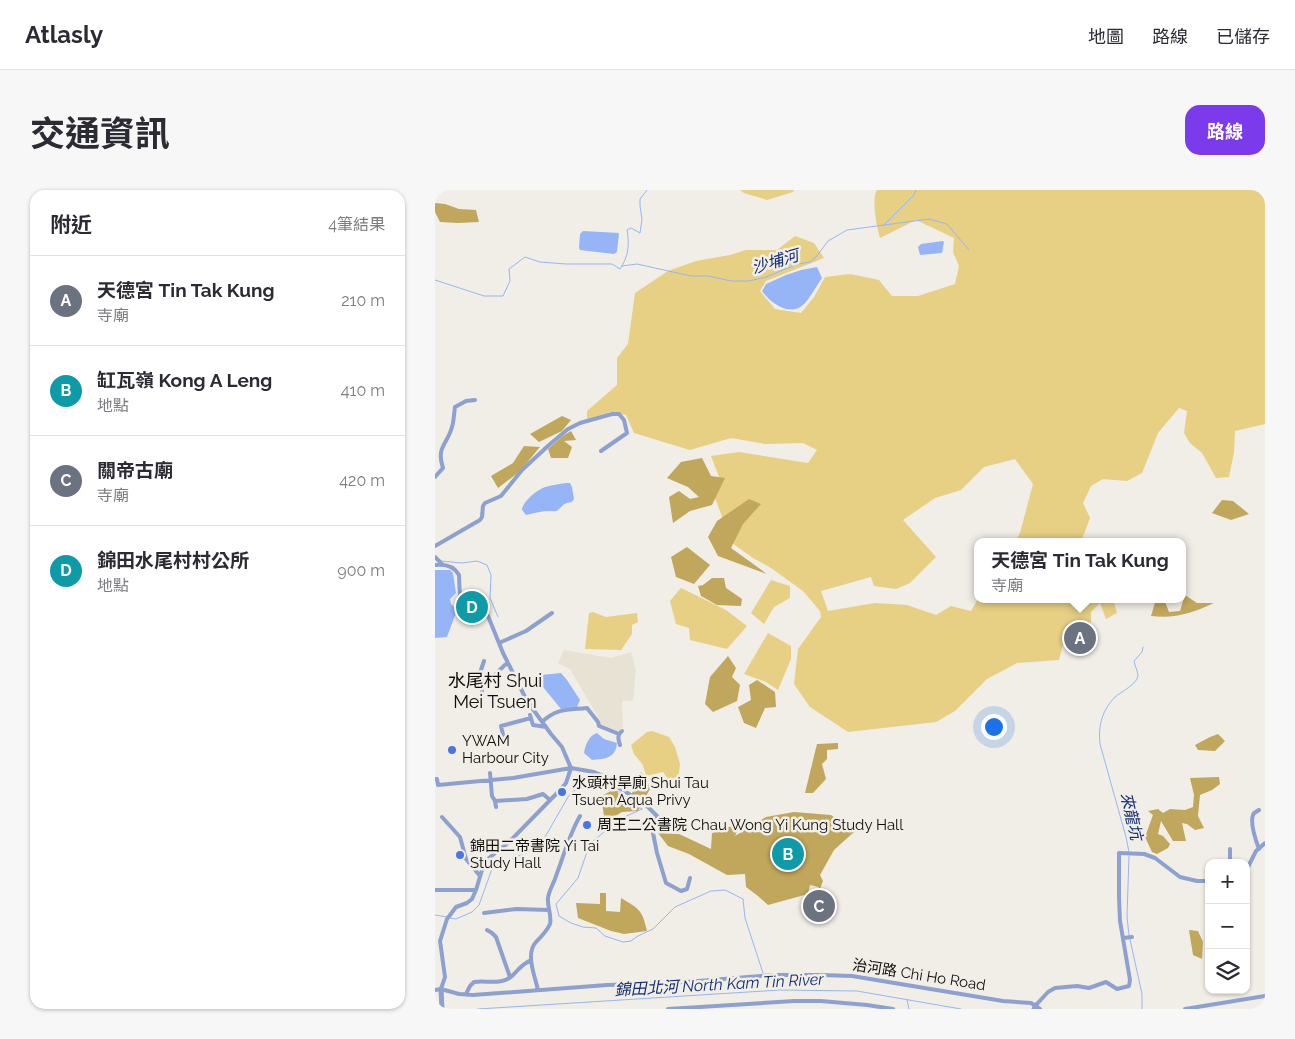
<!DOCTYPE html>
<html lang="zh-TW">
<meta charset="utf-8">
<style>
:root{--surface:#fff;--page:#f7f7f7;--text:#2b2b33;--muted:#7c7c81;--line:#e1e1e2;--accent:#7c3aed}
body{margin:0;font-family:Raleway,"Noto Sans TC",sans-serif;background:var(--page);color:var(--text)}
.controls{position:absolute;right:15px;bottom:15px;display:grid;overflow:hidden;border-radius:10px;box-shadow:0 1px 4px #0004}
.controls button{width:45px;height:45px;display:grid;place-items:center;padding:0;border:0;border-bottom:1px solid var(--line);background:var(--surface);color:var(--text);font:25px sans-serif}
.you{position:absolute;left:558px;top:536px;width:18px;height:18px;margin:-12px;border:4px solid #fff;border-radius:50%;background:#1a73e8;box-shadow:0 0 0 8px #1a73e833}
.badge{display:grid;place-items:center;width:32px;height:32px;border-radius:50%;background:var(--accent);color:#fff;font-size:16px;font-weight:700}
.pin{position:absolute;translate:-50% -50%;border:2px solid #fff;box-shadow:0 1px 5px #0006}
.popup{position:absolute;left:539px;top:348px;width:212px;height:65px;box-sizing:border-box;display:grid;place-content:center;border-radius:10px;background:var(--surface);filter:drop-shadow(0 1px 4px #0005);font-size:16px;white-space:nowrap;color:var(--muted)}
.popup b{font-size:19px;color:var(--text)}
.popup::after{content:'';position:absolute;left:50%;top:100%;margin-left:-10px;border:10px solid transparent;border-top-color:var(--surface)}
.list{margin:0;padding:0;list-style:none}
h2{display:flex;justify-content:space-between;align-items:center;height:65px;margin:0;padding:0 20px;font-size:21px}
h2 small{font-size:16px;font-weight:400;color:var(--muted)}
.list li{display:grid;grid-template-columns:32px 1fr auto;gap:15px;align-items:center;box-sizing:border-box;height:90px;padding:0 20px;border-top:1px solid var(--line)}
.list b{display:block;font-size:19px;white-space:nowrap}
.list p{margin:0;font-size:16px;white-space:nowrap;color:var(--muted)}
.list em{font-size:16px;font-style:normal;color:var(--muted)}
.icon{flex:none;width:28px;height:28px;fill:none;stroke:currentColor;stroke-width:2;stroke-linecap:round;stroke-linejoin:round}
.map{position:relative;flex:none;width:830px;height:819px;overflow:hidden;border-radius:15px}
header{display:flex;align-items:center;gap:30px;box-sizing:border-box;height:70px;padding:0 25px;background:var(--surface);border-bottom:1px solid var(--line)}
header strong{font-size:24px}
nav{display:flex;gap:28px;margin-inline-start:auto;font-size:18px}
.intro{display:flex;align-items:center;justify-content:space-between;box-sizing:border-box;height:120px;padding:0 30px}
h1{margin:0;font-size:35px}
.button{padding:12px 22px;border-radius:15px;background:var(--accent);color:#fff;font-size:18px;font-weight:700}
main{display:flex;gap:30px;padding:0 30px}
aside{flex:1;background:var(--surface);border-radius:15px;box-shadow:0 1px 4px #0004}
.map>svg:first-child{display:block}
.built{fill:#e7e2d3}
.green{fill:#e7cf84}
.forest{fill:#c0a75b}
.water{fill:#96b5f7}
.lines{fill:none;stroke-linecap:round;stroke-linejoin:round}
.stream{stroke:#96b5f7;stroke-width:1}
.minor{stroke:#8ca1d0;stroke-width:4}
.tertiary{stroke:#8ca1d0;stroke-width:5}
.poi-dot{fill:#4876e8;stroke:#f0eee6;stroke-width:2}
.labels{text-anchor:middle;stroke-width:5;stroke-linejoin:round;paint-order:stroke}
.poi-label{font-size:15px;fill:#100f0c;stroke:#f0eee6;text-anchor:start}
.street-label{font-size:15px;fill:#100f0c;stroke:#f0eee6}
.water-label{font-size:16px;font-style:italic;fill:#122c76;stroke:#f0eee6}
.quarter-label{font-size:18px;fill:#100f0c;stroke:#f0eee6}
</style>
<header>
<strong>Atlasly</strong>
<nav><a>地圖</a><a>路線</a><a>已儲存</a></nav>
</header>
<div class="intro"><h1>交通資訊</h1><a class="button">路線</a></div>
<main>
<aside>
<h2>附近<small>4筆結果</small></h2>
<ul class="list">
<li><span class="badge" style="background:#6b7280">A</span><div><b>天德宮 Tin Tak Kung</b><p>寺廟</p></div><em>210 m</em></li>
<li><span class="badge" style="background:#0f9aa8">B</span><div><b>缸瓦嶺 Kong A Leng</b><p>地點</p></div><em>410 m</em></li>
<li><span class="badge" style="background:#6b7280">C</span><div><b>關帝古廟</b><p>寺廟</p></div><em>420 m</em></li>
<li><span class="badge" style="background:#0f9aa8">D</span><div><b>錦田水尾村村公所</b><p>地點</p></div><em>900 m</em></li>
</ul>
</aside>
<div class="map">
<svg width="830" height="819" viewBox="0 0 830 819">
<rect width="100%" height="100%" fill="#f0eee6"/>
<path class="built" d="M129,460L176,468L196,462L201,481L198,511H187L188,537L183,542L165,535L162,525L135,479L123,473Z"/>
<path class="green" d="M305,0H359L358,2L332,10L309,3Z
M442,0H830V234L800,241L799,262L794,287L781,288L767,263L755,253L749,243L752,221L744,218L723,243L707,283L692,291L668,289L656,296L648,313L655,328L646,352H580L585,343L598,294L580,269L549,277L526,300L500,308L468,330L501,367L475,393L461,399L439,396L436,387L386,401L393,421L440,413L472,415L501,425L516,416L536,421L543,409H678L682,423L671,429L665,413L656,422V433L646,432L631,442L624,470L582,473L552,489L520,521L501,532L413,542L375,517L359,494L363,459L386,427L385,421L368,401L336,378L318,368L297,353L280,308L286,292L276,266L304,262L373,273L382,260L368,253L330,254L296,248L255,260L199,243L191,225L175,222L152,229V221L182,195V168L193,154L200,103L233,81L261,71L295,65L311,60H342L360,46L379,53L389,68L331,91L325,101L340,119L366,123L379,107L390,87L415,84L444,90L457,106H483L520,94L524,76L518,62L519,48L481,30L445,48C442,36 436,11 442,0Z
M336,390L355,396V408L339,417L329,434L316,423Z
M246,398L291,420L312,436L292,459L255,450L254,438L241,434L235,411Z
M158,422L171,427L202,423L203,432L197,435V444L186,460L150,459L154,423Z
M333,443L356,456V469L343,500L331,492L309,484Z
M217,541L234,547L240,557L245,574L244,583L241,588L233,589L228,582L211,586L208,575L199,564L196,555L212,542Z"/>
<path class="forest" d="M0,13L10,14L24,19L41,20L44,32L23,33L5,32L0,22Z
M127,226L136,230L127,241L104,252L95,244Z
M136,241L141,250L129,251L137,257L133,268H116L113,259L129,245Z
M89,256L105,257L84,282L63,298L56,286L78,273Z
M267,268L276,286L290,288L277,315L255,321L238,333L234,307L244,301L255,309L264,307L253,297L232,288L246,272Z
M314,309L326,314L308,334L296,358L332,384L283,366L273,347L282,331Z
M787,310L798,311L814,324L796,330L777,323Z
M252,357L275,375L259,394L241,387L236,367Z
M277,388H289L291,398L307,409L306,416L282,415L266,406L263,396L268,395Z
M750,405L762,413H779C757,423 740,429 716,426L721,409H729L734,422L745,421Z
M293,466L301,478L297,487L305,495L302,511L278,522L270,514L275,487Z
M322,490L340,502L341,517L330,518L321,538L309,533L303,517L316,510L314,495Z
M783,544L790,551L780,561L763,560L760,555L775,547Z
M403,553V559L392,560V569L387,574L391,589L378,603H370L382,554Z
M206,582L211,588L215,599L203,621L187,622L165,635L169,626L166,606L180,599L192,615Z
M784,587L785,594L777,600L765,605L763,626L769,638L760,640L752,634L747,633L751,651H738L726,631L723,644L728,646L735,654L733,658L722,664L717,662L710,647L718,625L713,621L723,619L728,623L735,619L750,620L758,617L759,605L755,588Z
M359,622L396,625L419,642L399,660L385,685L388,691L379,714V709L384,697L375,695L373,704L333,715L323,706L311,697L310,684L292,685L254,664L233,656L223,643L244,644L276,659L277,643L306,633L300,646L331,627Z
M165,703H171V721L185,722L186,708C204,719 207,719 212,741L189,744L176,741L143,728L141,713L165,714Z
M754,740L763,741L768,752L767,769L758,765Z"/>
<path class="water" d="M148,41L184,43L182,62L179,64L145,60L144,58L145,44Z
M508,51L509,52L507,63L485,65L483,57L486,54Z
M382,77L387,88C382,95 374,110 368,115C355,127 335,113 327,101L331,94L351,85L366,80Z
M131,293H135L137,297L139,309L137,312C128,313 129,315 123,320C121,322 118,321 115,321C107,321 100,323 91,325L87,320C88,311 102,300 110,297C117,295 124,294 131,293Z
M0,380H15L18,383L21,403L15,409L16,414L22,420L12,447L0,448Z
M126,483L132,490L145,510L142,517L126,519L104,492L106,485Z
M162,543L169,549L182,553C181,568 170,569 157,570L149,563C150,556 154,545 162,543Z"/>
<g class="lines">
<path class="stream" d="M448,36L479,5L481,0
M187,76L202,74L256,86H273L296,91H314L331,87L363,74L375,72L381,67L393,51L412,40L494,29L512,34L534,60
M0,90L49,106H68L75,91L74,79L90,67L105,72L131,74H177L185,79C193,67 195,55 192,40L196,38L205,43L207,29L205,16V9L212,0
M6,371L27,373L42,371L52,375L56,385L55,408L63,427
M207,619L185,629L158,651L153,659L143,688L121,714L124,726L136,733L148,737L161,738L170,746L188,752L196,751L203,746L218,739L240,717L276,701L290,700L308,709L310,728L328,783
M694,662L691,647L665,554C663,535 667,521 680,507C686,502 702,494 703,486C703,482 700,476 699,471L707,462L708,457
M694,666L692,727L694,745L707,804V819
M0,725L12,727
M15,728L21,729L37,722L44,715L57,679L62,675L93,662L103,654L110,647L133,607L138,601L151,596L184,602L207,619
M472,810L474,819
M43,819L345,800L422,801L526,819
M822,819L830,818"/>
<path class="minor" d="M0,287L8,278C1,257 12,255 17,237C19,231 19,223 20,217L31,211L40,210
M0,356L45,330L47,327L48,316L50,313L66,306L87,280L114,255L133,239L145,233L177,224H184L189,230L192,243L166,261
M0,367L7,374
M0,375C9,374 19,376 24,385C25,398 22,420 39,423L47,419L51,421L68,463L92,511L116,544L127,557L136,578L131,593L125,600L73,653L54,668L47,680L41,700L37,709L32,713L21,717L12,729L5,751L10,787L6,799
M64,453L91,441L117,423
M45,491C51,490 56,489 61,484C65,480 67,476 73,473
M47,502L45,483L49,471
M95,525L98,535L111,537
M107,532C122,518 133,520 152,518L163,532L164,536L184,544
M70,553L66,536L96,528
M185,555C183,549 182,545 187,541
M55,583L57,606L60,611L61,617
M0,589H2L3,595L78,588L136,578L159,582L178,590L184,598L209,613L222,626L217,638L222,663L231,693L246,701L252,699L255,688
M60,611L92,609L108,604L115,610
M7,627L25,647L31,669L45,686
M824,659C821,651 815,633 818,625C819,622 821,622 824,620
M795,673V659
M811,681L821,661L830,653
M0,700H41
M49,723L81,719L114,720
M52,740L57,743L61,747L75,787
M688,748L697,747
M0,800L6,799L24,804L38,805L172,795L238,793L337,785H386L417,786L568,811L596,813L605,819
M103,800C100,786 90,764 101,752C106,747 112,741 115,734C117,726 112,716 113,708C114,700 119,693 121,686C129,665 134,645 145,626
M31,804L35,796L39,792C52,790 67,796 78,785C85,778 86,775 96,770
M601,815L613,802L620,798L642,796L654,798L671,792L682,799L694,796L695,790L685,731L684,708V663L709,664L720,668L745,687L762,691H774
M233,819L359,811H386L432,815L458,819
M750,819L830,806"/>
<path class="tertiary" d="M6,799L7,819
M599,819L601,815"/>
</g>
<g class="poi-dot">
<circle cx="17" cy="560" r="5"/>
<circle cx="127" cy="602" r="5"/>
<circle cx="152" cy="635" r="5"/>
<circle cx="25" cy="665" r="5"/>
</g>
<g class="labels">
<g class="poi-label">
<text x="27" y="556">YWAM<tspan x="27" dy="17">Harbour City</tspan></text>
<text x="137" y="598">水頭村旱廁 Shui Tau<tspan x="137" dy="17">Tsuen Aqua Privy</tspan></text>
<text x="162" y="640">周王二公書院 Chau Wong Yi Kung Study Hall</text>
<text x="35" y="661">錦田二帝書院 Yi Tai<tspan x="35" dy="17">Study Hall</tspan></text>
</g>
<g class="street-label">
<text transform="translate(484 785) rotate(9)" y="5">治河路 Chi Ho Road</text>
</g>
<g class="water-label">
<text transform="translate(340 71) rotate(-16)" y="6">沙埔河</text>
<text transform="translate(697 626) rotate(77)" y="6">來龍坑</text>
<text transform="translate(284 794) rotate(-3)" y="6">錦田北河 North Kam Tin River</text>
</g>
<g class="quarter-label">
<text x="60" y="497">水尾村 Shui<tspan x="60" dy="21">Mei Tsuen</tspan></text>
</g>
</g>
</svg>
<div class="controls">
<button>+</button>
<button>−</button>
<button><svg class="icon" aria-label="layers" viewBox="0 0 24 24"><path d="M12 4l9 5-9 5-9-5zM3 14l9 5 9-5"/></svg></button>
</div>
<div class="you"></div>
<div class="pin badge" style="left:645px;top:448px;background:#6b7280">A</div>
<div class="popup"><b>天德宮 Tin Tak Kung</b>寺廟</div>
<div class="pin badge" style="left:353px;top:664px;background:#0f9aa8">B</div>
<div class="pin badge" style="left:384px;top:716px;background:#6b7280">C</div>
<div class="pin badge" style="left:37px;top:417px;background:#0f9aa8">D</div>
</div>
</main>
